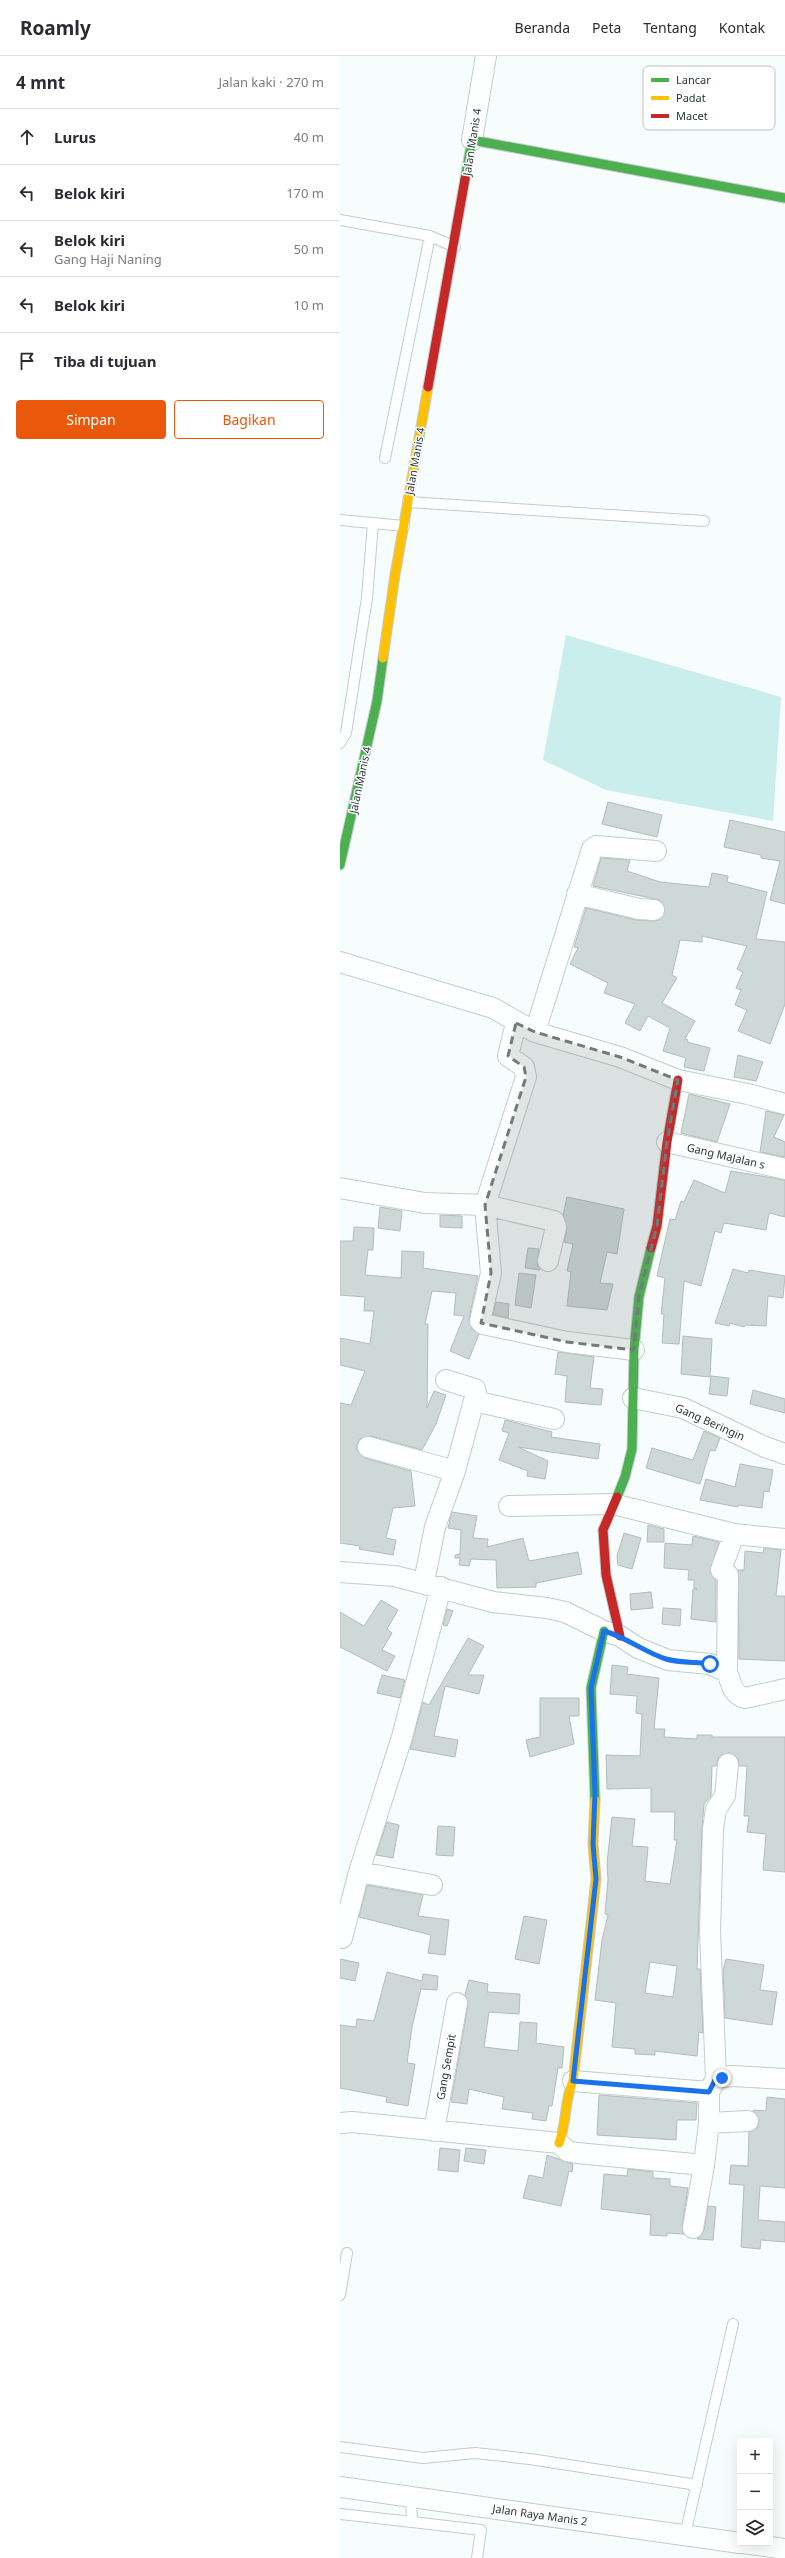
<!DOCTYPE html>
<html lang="id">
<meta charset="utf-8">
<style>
:root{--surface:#fff;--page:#f2f2f3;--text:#2b2b33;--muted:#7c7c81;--line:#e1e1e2;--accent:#ea580c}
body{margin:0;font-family:"Noto Sans",sans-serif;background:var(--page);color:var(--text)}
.controls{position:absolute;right:12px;bottom:12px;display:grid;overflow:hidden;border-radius:4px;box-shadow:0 4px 16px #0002}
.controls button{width:36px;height:36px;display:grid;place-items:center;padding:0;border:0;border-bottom:1px solid var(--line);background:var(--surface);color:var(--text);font:20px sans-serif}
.stop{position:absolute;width:12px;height:12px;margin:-9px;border:3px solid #1a73e8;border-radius:50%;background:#fff}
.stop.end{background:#1a73e8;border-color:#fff;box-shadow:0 1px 4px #0008}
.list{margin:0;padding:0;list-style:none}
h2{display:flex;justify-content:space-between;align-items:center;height:52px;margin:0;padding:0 16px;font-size:17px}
h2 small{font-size:13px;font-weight:400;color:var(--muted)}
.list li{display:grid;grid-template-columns:26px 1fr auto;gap:12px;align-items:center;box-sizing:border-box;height:56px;padding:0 16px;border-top:1px solid var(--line)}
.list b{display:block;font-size:15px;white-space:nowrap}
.list p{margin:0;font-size:13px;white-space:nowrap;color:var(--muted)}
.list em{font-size:13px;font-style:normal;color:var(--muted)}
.actions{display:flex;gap:8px;padding:12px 16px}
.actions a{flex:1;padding:9px 0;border:1px solid var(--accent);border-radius:4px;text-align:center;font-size:14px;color:var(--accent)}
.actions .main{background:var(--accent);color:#fff}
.icon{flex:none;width:22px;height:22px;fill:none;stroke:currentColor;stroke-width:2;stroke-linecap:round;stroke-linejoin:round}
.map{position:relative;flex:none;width:445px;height:2502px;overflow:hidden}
header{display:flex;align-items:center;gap:24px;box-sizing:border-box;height:56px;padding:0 20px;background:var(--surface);border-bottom:1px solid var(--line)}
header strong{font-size:19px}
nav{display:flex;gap:22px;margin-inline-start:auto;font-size:14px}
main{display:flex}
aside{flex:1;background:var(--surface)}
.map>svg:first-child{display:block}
.green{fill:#c9eeec}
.building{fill:#ced8d7;stroke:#b4bdbc;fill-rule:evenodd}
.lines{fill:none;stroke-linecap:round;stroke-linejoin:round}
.lane-casing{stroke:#c3cdcc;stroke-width:12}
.street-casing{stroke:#c3cdcc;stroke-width:22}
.fast-casing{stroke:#c3cdcc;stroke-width:11}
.slow-casing{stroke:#c3cdcc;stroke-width:11}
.jam-casing{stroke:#c3cdcc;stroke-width:11}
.lane{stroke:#feffff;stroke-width:10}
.street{stroke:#feffff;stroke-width:20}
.fast{stroke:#4caf50;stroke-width:9}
.slow{stroke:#ffc107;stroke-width:9}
.jam{stroke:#c62828;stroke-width:9}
.route{stroke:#1a73e8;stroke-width:5}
.marked{fill:#707b7a;fill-opacity:0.2;stroke:#707b7a;stroke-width:3;stroke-dasharray:8 5;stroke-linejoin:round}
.labels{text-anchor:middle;stroke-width:3;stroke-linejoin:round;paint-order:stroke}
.street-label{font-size:11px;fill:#283634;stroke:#fff}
.key{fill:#fff;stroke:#bec3c2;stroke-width:1}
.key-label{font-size:11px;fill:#283634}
</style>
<header>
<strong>Roamly</strong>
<nav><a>Beranda</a><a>Peta</a><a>Tentang</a><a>Kontak</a></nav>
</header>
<main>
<aside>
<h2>4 mnt<small>Jalan kaki · 270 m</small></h2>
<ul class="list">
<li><svg class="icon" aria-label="ahead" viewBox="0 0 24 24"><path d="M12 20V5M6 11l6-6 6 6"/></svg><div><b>Lurus</b></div><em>40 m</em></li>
<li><svg class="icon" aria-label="left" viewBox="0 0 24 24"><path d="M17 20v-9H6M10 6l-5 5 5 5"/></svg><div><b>Belok kiri</b></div><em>170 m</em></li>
<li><svg class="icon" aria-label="left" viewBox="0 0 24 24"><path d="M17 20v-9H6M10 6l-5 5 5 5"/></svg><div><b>Belok kiri</b><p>Gang Haji Naning</p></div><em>50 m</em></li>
<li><svg class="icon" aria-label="left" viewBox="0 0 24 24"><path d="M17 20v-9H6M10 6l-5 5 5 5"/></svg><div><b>Belok kiri</b></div><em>10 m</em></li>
<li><svg class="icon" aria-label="arrive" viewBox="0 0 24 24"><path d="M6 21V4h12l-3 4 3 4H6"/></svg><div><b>Tiba di tujuan</b></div></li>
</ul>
<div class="actions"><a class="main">Simpan</a><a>Bagikan</a></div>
</aside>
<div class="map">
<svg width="445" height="2502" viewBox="0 0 445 2502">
<rect width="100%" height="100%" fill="#f7fcfc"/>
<path class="green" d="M226,579L441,641L433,765L266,734L203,704Z"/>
<path class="building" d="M268,746L322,759L317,781L262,768Z
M390,764L445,776V848L430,844L440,805L421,802V799L384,791Z
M261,802L290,804L287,815L320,826L369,831L372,817L388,820L387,826L427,836L416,883L445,886V948L430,988L398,975L407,954L395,949L401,934L396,932L403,916L397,913L407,890L362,880V886L340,884L332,919L337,922L322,947L355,965L345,983L348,984L347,986L370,992L364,1015L344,1011L346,1002L323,995L330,972L308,960L300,975L285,967L295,948L264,937L268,927L230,908L238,892L234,891L246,852L296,864L313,865L319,864L325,855L320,844L253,830Z
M398,999L423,1006L416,1025L394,1021Z
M349,1038L390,1048L377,1086L341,1077Z
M426,1055L444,1059L434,1081L445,1086V1101L420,1096Z
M391,1115L445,1124V1161L429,1157L426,1174L384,1167L381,1177L375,1175L361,1230L344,1225L339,1288L322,1287L324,1258H321L325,1222L317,1220L330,1163L335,1164L341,1145L344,1146L354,1124L385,1137Z
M227,1141L284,1153L277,1198L267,1196L260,1227L273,1228L267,1254L227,1250L231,1216L227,1215L233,1188L224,1186L227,1173L223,1159Z
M40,1151L62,1155L60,1175L38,1172Z
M100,1159L122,1160V1172L100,1171Z
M14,1171L34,1172L33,1194H28L25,1219L61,1222L62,1195L84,1196L83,1212L138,1220L129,1263L132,1273L139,1278L129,1303L110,1295L124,1260L114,1259L116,1237L92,1235L85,1268H88L87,1352L94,1335L106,1339L96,1368L82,1394L31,1380L20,1383L17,1388V1394L25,1402L71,1415L75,1450L53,1452L46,1482L56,1484L53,1499L19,1493L20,1490L0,1487V1347L11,1349L25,1315L0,1309V1282L30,1288L34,1255H24L25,1241L0,1239V1185H13Z
M188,1192L199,1193L197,1208L200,1214L185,1212Z
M393,1213L408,1217L409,1214L445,1220L443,1242L428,1240L426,1270L405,1269L404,1271L390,1267L389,1270L375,1267Z
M179,1217L196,1219L191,1252L175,1249Z
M156,1246L169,1248L168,1262L153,1258Z
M343,1280L372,1283L370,1321L341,1318Z
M218,1296L254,1301L250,1332L263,1333L261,1349L225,1346L227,1320L215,1318Z
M371,1320L389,1322L387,1340L369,1338Z
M413,1334L445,1343V1357L410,1348Z
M165,1364L212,1376L211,1381L260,1388L258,1403L178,1391L208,1405L205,1423L187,1420L188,1415L159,1404L169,1377L162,1375Z
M364,1375L380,1382L375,1395L370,1394L360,1428L306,1412L312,1392L353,1404Z
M400,1408L433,1414L429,1436L424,1435L422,1452L398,1449V1451L360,1444L366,1423L395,1431Z
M112,1456L137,1460L133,1482L148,1483L147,1491L183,1482L189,1505L238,1496L242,1518L196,1527V1531L157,1532L156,1504L131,1503L129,1510L119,1509L120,1502H115V1499L120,1498L121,1474L108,1472Z
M308,1469L324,1473V1486H307Z
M284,1477L301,1482L292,1513L278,1509L277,1500Z
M353,1480L379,1486L370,1516L376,1524V1566L351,1563L353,1533H357L354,1532V1524H348L349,1514L324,1512L325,1487L352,1489Z
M424,1492L441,1494L436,1540H445V1605L399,1603L398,1514H404L405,1495L423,1497Z
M311,1536L313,1552L291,1554L290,1538Z
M41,1544L58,1554L47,1573L52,1577L42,1594L55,1600L47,1615L0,1591V1556L24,1570Z
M323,1552L341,1553L340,1570L322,1568Z
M107,1553L113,1555L107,1570L103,1569Z
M128,1582L144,1590L128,1619H144L139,1638L105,1630L94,1680L118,1684L115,1701L70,1693L83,1646L89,1649Z
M272,1609L288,1611L287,1618L319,1622L314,1673H325L324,1681L357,1683V1679H372V1681H445V1816L423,1814L426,1778L407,1776L409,1760H404L407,1710H399L398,1703L389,1697L379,1701L376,1710H372L371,1740L364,1748L362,1773L357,1913H360L363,1977L359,1976L357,2000L315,1995V1999L295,1998V1993L272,1991L276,1947L255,1944L262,1884L268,1859L265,1858L268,1824L267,1807L272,1761L295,1763L292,1790L308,1791L305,1825L330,1828L337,1784H334L335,1756H311V1732L267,1733L266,1699L300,1700L302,1658L296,1657L297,1640L270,1638ZM310,1906L337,1910L333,1941L305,1937Z
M42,1619L65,1624L60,1642L37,1637Z
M200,1642H239V1660H229L234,1688L190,1701L186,1684L200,1681Z
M47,1766L59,1769L53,1802L36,1799Z
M98,1770L115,1771L113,1800L96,1799Z
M27,1829L83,1839L78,1860L109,1864L105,1899L88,1897L91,1879L19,1861Z
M184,1860L207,1864L199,1908L175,1903Z
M0,1903L19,1907L15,1925L0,1922Z
M386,1903L424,1909L420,1934L437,1936L432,1969L385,1962L383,1914Z
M47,1916L82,1925L83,1918L98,1920L97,1934L81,1933L72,1971L67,2007L75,2008L68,2050L46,2046L47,2041L0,2032V1969L16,1971L17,1963L34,1965Z
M129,1924L148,1928L147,1936L180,1938L179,1958L149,1956L144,1991L178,1995L180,1966L197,1967L196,1987L224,1991L222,2012H218L212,2050H209L206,2065L192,2063L193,2057L162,2053L164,2041L129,2033L127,2048L111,2046L128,1949L125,1939Z
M259,2039L357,2047L356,2064H337L336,2084L257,2079Z
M427,2041L445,2043V2132L420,2130L418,2164L445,2166V2186L421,2184L420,2193L401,2191L404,2129L389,2128L391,2109L408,2110L409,2076L418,2071L419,2065L413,2054L426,2055Z
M100,2092L120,2094L118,2116L98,2114Z
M126,2092L146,2094L144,2108L124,2105Z
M207,2099L233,2108L232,2116L229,2115L221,2150L183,2142L189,2119L203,2122Z
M288,2113L313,2116V2122L330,2123V2130L348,2132L342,2170L344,2178L327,2177V2180L310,2179L311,2159L261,2153L264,2118L287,2120Z
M368,2150L376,2151L373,2184L357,2183L364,2174Z"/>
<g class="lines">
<g class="lane-casing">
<path id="lane" d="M0,164L90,180L115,191
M45,402L90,180
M68,446L364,465
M0,464L64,470
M0,687L6,677L27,542L33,467
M0,2239L7,2197
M0,2391L83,2402L135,2397L190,2403L357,2429
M71,2442L72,2466L141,2474L137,2502
M0,2458L72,2466
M345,2479L393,2268"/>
</g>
<g class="street-casing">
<path id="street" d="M132,84L146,0
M237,838L299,853L314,854
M0,906L153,952L195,976L280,1001L338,1024L408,1038L445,1048
M176,967L168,1000L184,1011L186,1021L145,1149L151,1217L140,1265L143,1268L227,1286L294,1294
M195,976L252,793L256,790L316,795
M327,1086L445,1113
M0,1132L85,1147L145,1149L214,1165L216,1171L208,1205
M293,1342L343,1352L425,1391L445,1398
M134,1345L214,1363
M28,1391L115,1415
M169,1450L273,1448L394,1478L445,1483
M381,1514L394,1478
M0,1516L55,1520L153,1546L207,1552L225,1556L264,1575L280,1580L298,1592L328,1604L370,1608L387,1616C392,1627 391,1638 405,1642L445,1633
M84,1526L95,1471L115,1415L136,1337L135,1333L106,1324
M387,1616L388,1519
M19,1816L92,1829
M2,1882L19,1816L62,1681L101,1531
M376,2022L370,1875L373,1773L376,1753L385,1740L388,1708
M233,2025L369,2036
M0,2067L12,2066L219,2087L227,2095L237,2097L364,2109L353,2172
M369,2067L408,2065
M94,2075L117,1947
M364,2109L369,2067V2036L376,2022L392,2020L445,2023
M0,2431L400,2487
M403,2487L445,2493"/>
</g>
<g class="fast-casing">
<path id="fast" d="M125,123L132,84L445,142
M0,809L37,645L43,602
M277,1441L285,1421L292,1393L294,1294L299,1241L311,1192
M255,1744L251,1632L264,1575"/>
</g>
<g class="slow-casing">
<path id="slow" d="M43,602L55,519L88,331
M219,2087C227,2067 224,2045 233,2025L256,1823L253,1788L255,1744"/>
</g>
<g class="jam-casing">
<path id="jam" d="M88,331L125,123
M311,1192L317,1170L327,1086L338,1024
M277,1441L263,1474L266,1519L280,1580"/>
</g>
<use href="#lane" class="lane"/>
<use href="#street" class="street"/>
<use href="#fast" class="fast"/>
<use href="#slow" class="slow"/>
<use href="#jam" class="jam"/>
</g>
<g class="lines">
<path class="route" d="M370,1608C356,1606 339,1607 326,1603C304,1596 286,1581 264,1575L251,1632L255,1737L253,1788L256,1823L233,2025L369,2036L376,2022H382"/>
</g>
<path class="marked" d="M176,967L195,976L280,1001L338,1024L327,1086L317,1170L299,1241L294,1294L227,1286L141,1267L151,1217L145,1149L186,1021L184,1011L168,1000Z"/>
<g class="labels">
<g class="street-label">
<text transform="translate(132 86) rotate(-81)" y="4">Jalan Manis 4</text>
<text transform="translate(75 405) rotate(-80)" y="4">Jalan Manis 4</text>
<text transform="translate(20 724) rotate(-78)" y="4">Jalan Manis 4</text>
<text transform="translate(386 1100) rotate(13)" y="4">Gang MaJalan s</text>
<text transform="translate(370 1366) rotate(24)" y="4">Gang Beringin</text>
<text transform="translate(106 2011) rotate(-80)" y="4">Gang Sempit</text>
<text transform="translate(200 2459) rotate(8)" y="4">Jalan Raya Manis 2</text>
</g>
</g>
<rect x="303" y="10" width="132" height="64" rx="6" class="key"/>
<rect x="311" y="22" width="18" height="4" fill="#4caf50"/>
<rect x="311" y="40" width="18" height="4" fill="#ffc107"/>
<rect x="311" y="58" width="18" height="4" fill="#c62828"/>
<g class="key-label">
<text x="336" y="28">Lancar</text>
<text x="336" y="46">Padat</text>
<text x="336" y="64">Macet</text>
</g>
</svg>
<div class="controls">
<button>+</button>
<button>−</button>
<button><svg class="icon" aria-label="layers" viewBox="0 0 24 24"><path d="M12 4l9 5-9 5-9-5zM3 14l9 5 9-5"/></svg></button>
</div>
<div class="stop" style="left:370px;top:1608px"></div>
<div class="stop end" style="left:382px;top:2022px"></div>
</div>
</main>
